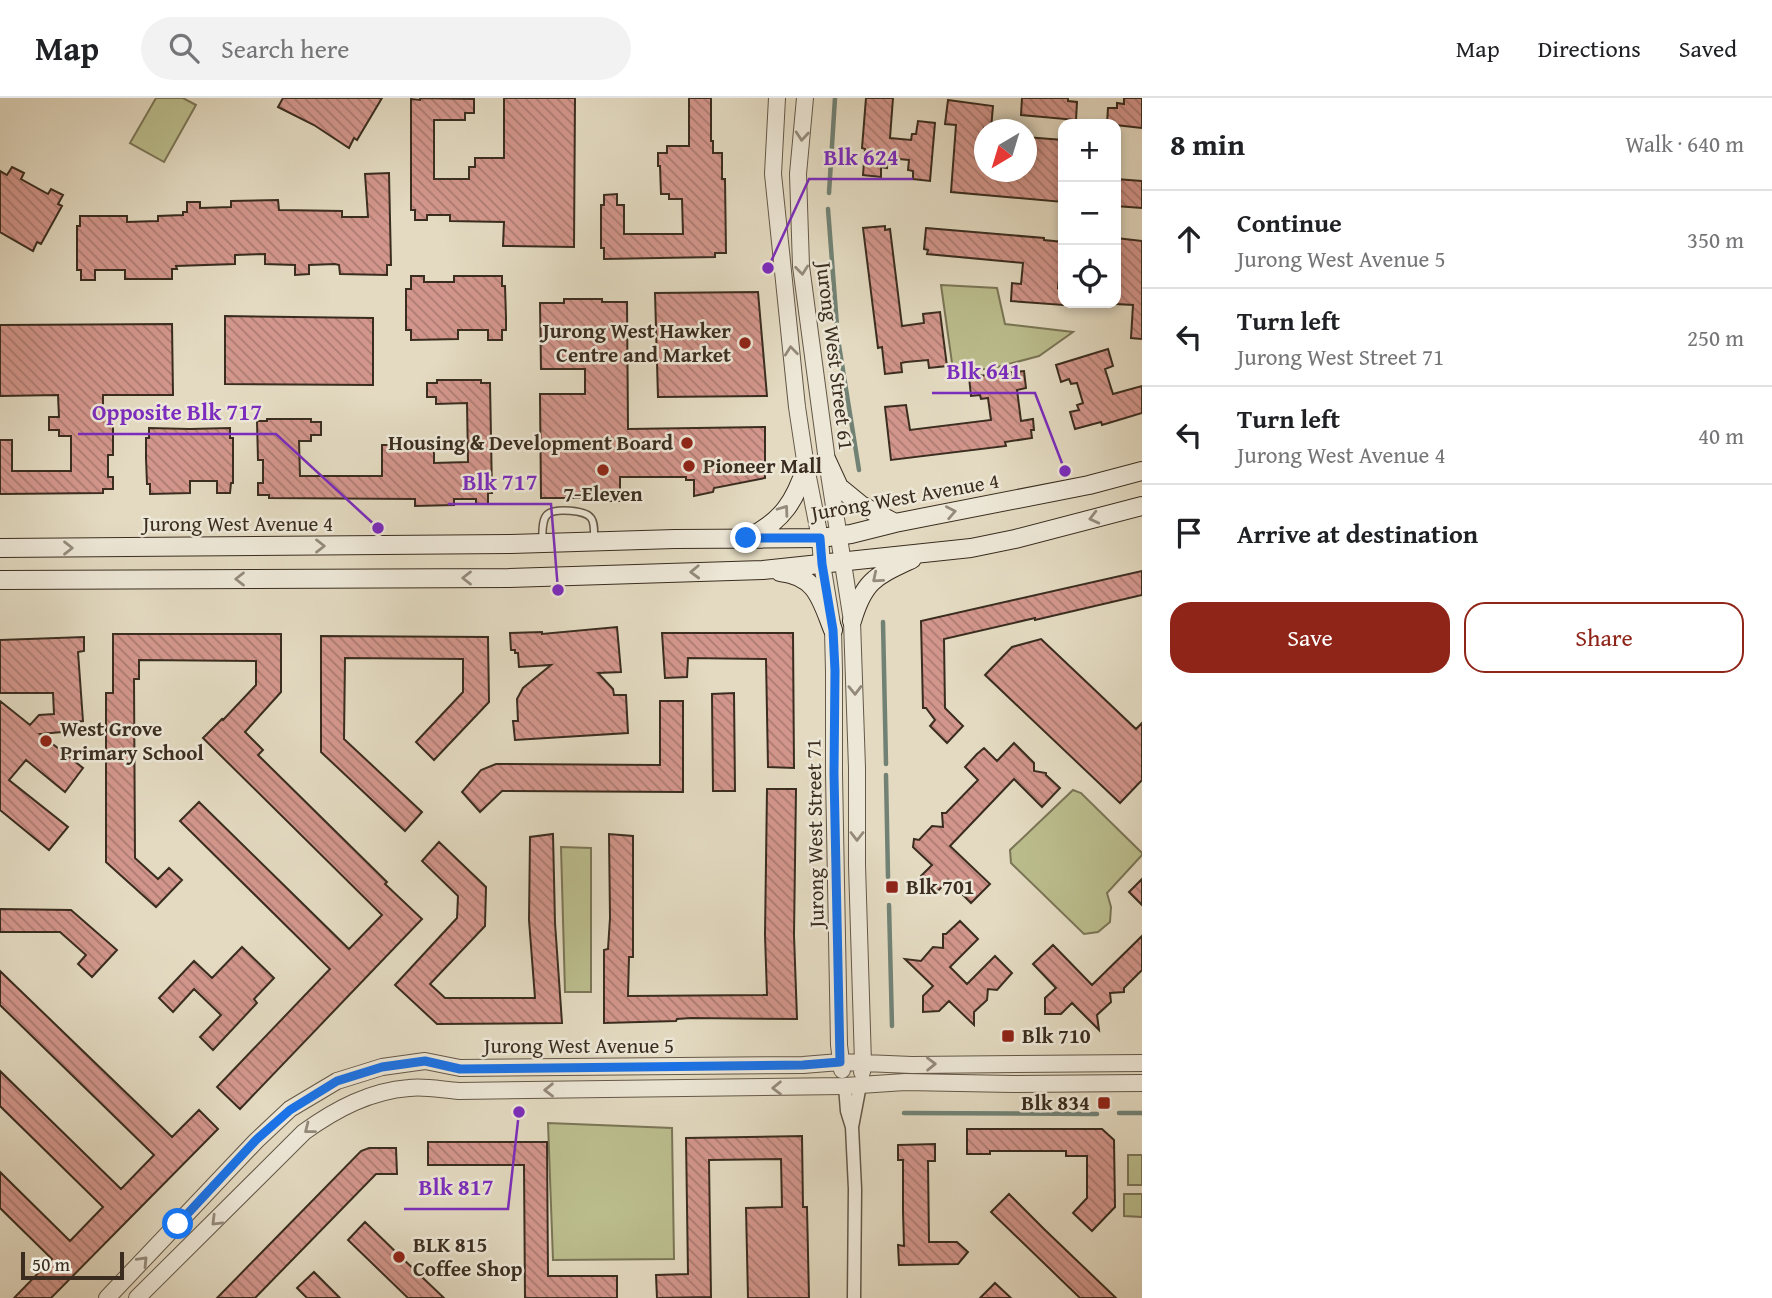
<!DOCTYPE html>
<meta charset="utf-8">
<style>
:root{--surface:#fff;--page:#f2f2f2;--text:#202124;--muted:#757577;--line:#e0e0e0;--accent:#8f2418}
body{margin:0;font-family:"Gentium Book Plus",serif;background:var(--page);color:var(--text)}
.controls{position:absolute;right:21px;top:21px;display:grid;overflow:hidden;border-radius:14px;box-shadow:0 4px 10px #0003}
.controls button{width:63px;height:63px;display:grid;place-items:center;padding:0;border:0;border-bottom:2px solid var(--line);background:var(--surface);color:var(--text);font:35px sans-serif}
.compass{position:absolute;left:974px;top:21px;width:63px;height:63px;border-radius:50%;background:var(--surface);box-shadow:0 4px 10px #0003;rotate:218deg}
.scale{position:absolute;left:21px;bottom:18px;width:103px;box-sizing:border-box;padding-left:7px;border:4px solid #3a2d1f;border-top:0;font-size:19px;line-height:24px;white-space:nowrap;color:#3a2d1f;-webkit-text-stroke:5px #ede7d7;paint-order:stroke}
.stop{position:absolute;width:21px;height:21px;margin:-16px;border:5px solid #1a73e8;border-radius:50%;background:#fff}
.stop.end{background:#1a73e8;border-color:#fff;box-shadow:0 2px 7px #0008}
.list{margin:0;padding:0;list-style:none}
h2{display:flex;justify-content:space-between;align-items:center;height:91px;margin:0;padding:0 28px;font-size:30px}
h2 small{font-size:23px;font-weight:400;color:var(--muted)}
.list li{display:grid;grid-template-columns:46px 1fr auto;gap:21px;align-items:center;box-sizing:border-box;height:98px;padding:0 28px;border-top:2px solid var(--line)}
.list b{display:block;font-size:26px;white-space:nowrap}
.list p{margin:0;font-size:23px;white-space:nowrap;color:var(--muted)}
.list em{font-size:23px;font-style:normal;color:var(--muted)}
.actions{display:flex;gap:14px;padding:21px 28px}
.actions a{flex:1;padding:16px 0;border:2px solid var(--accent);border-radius:21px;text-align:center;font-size:24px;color:var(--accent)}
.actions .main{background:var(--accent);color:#fff}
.icon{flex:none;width:38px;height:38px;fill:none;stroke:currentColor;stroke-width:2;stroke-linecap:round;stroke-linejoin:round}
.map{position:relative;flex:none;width:1142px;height:1200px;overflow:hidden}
header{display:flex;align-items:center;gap:42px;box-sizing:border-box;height:98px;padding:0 35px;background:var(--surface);border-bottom:2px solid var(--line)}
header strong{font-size:33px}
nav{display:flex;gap:38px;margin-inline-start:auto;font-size:24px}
.search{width:490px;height:63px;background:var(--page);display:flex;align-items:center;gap:18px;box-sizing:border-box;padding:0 24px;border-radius:38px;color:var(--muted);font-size:26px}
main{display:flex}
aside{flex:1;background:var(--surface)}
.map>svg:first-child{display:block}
.green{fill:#bbbd8d;stroke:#7a7556;stroke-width:2}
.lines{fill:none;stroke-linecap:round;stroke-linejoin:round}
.stream{stroke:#718275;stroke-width:4.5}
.building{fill:url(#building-back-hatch);stroke:#3a2d1f;stroke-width:2}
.service-casing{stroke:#645848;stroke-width:9}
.minor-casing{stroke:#645848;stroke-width:15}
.tertiary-casing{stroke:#645848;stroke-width:18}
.secondary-casing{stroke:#3a2d1f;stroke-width:20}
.service{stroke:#ede7d7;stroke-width:6}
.minor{stroke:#ede7d7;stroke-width:12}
.tertiary{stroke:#ede7d7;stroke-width:16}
.secondary{stroke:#ede7d7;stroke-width:18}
.oneway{stroke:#948a7b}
.route{stroke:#1a73e8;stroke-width:9}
.poi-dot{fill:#8f2418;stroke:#ede7d7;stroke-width:2.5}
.labels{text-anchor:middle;stroke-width:5;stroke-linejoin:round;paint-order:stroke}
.poi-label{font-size:21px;font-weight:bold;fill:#3a2d1f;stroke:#ede7d7;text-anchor:start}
.street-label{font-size:21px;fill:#3a2d1f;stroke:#ede7d7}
.leader{fill:none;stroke:#7b2cbf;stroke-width:2.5}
.callout-dot{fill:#7b2cbf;stroke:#ede7d7;stroke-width:2.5}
.callout-label{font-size:23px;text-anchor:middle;font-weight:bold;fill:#7b2cbf;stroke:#ede7d7;stroke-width:5;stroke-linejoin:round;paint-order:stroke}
</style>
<header>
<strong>Map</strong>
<div class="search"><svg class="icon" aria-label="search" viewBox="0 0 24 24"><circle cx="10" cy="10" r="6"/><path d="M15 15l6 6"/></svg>Search here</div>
<nav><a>Map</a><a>Directions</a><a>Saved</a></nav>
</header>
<main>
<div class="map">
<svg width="1142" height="1200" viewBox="0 0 1142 1200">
<defs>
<pattern id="building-back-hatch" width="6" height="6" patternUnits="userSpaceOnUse" patternTransform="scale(1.75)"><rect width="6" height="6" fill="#d3968c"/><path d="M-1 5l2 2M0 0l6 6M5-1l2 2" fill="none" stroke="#ac7b72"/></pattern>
</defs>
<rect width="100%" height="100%" fill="#e3dac1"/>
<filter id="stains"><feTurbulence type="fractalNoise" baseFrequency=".00286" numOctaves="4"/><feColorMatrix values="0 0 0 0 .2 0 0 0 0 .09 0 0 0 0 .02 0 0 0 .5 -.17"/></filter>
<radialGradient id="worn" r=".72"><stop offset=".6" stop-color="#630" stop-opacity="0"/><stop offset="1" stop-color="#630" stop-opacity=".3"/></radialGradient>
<path class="green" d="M156,0H183L196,7L164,64L130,45Z
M941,187L997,190L1005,226L1073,234L1039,258L990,271L953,272Z
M1073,692L1081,695L1142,755V757L1107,795L1111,809L1110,824L1098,834L1084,836L1011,765L1010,752Z
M561,749L591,750V894H565Z
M548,1025L672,1030L674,1161L553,1162Z
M1128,1057H1142V1087H1128Z
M1124,1096H1142V1119L1124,1118Z"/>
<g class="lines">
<path class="stream" d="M829,95L835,0
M828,111L838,241L859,372
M883,524L886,666
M886,677L888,779
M889,807L892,928
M904,1015L1097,1016
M1119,1015H1142"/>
</g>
<path class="building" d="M283,0H382L357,42L354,40L349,50L314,27L278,9Z
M420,0L474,1V15H465V22H434V81H469V69H475V60H504V0H575L574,149L503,148L504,124L450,123V117H427V122H415V112H411V1L420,2Z
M689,0H711V43H713V55H722V81H725L726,155H715V159L604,161V150H601V107H604V97L617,96V107H624V136H683L682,101H669V96H661L660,68H658V55H667V48H689Z
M866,0H893L890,40L911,42L912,36H916L918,23L935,25L930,83L913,81V73L908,72L909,62L888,60L887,70L881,69V79L863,77L865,51L862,50Z
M1022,0H1068V3L1077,4L1076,22L1021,17Z
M1124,0H1142V30L1107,26L1108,10H1117V5L1124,6Z
M948,2L993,8L991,31L984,30V74H1026V39L1063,42V104L951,94L956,27L945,26Z
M12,69L24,75L21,81L48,96L51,91L63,97L58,106L62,108L41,146L37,144L33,153L0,134V73L7,77Z
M389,75L391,167H387V177L340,176L339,167L335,166L309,167V176L295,177V167L265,166V156L235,157V166L176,168L177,171H172V181H125V172H95V182H81V172H77V128H80V118H127V124L158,123V118L183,117V114H187V104H200V110L231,109V103L278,102L279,112L342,113V119H368L365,76Z
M1116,81L1142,83V110L1116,108Z
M885,128V132L890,131L902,228L924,225L923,216L940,214L947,268L929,270L928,262L906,264L901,265L902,274L885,276L882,249L878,250L863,130Z
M926,130L1044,140V142L1063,144V162H1061L1058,190H1063V207L1011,203L1012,185L1021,186L1023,165L927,156L928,152L924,151Z
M1116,140L1142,143V241L1131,240L1133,207L1116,206Z
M411,178H424V184H454V178H502V188H505L506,220V232H502V242H488V232H458V241L411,242V232H406V191H411Z
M758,194L767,298L658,299L655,195Z
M564,201H602V204H627L628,331L765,329V380L714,390L713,394L694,398V382H686V379H620V403H602V400H541L540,296H585V271H541L540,205H564Z
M225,218L373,220V287L225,286Z
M172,226L173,297H103V318H113V357H108V379H113V391H103V395L0,396V342H12V373H71V338H59V332H49V319H59L58,297L0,298V227Z
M1108,251L1113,268L1105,271L1113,296L1142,288V315L1102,327L1101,324L1075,331L1070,314L1079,312L1077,307L1083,305L1077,285L1071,286L1069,281L1061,284L1056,267Z
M1024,273L1026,290L1017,292L1021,323L1033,321L1034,332H1031L1032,340L1005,344L1006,348L891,362L885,309L906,307L910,332L991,322L988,300L981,301L980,297L971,298L969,279Z
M437,282H481V285H490L492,395H488V406H476V401H454V407L415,408V401L269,400V397H258V385H263V362H258L257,323H267V321H311V324H321V337H311V343H299L300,378H382V347H389V339H402V344H427L428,353H434V365L468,364L467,305L436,306V299H427V285H437Z
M149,330L190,331L230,330V340H233V385H231L230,395H217V383H190V395L150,396V386H147L146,360V340H149Z
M1142,473V497L1035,522V520L944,541L945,610L963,628L947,645L930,628L935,622L926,610H923L921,523Z
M617,529L621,574L598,575L613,591L614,597H626L628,635L515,642L513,623H518L517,601L523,590L551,567L519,569L518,555H515V552H511L510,535L542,534V536Z
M662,535H793L794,670L768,669L766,561L688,560L687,579L665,580Z
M113,536H281V594L245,634L263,652L258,657L387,784L385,786L422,821L240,1011L217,989L330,871L180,723L199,704L349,851L382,817L203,640L222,621L223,622L256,587V563L139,562V581H134L135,760L158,781L169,770L182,782L156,809L106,764V595H113Z
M321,538L488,539L489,604L434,662L416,644L463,594V561L345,560L344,641L422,714L405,733L321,654Z
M84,539V553L78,554L83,623L74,624L73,633L40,636L83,670L65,694L26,662L9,682L68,729L49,752L0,712V603L30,627L39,617L54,616L53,595H0V542Z
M1041,541L1136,631L1142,625V682L1120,705L985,577L1012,549Z
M734,595L735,693H713L712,596Z
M660,603H683V694L502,693L480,714L462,694L481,672L496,666L660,667Z
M1014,645L1034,665V673L1046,675V677L1060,690L1042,709L1014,681L950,748L990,786L971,805L948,782L937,794H921V778L932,767L913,749L914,741L919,742L932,728L943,729L942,715H946L978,682L965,669L977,656L984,650L997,663Z
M767,691H796L794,837L797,921L691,920L677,921L676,923L604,925V852L608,851L610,820L609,736L633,738V859H629L628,898L767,897L765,837Z
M553,736L555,825L562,925L437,926L395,887L457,820L458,798L422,763L439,744L486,789L485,828L430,886L445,900H535L529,822L530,739Z
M1142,781V807L1129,794Z
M0,811L71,812L117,852L92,879L78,866L86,857L60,834H0Z
M960,823L978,841L950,869L967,886L995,858L1012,875L997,892L988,891L987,902L974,914V927L949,903L939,913L923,914V898L933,888L905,861L921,863L933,849L943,850V836H946Z
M1142,838V872L1124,890V894L1110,895L1111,904L1097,917L1099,932L1072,905L1061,916H1045V900L1056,890L1033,866L1053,847L1092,887Z
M242,849L274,880L254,901L257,905L213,952L200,939L221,917L194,891L173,914L159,900L194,863L212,880Z
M0,873L172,1039L199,1012L218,1031L51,1200H14L52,1161L0,1110V1074L70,1143L103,1109L0,1008V973L121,1091L154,1057L0,907Z
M967,1031H1102L1114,1042L1115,1109L1092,1133L1073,1115L1087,1100V1058H1066V1053H990V1056H967Z
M802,1038L803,1109H807L809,1200H748L746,1110L782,1109L781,1061L709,1062L711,1199L657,1200L656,1177L688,1176L686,1040Z
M428,1044H547L548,1178H617V1200H525L524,1067H428Z
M935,1046V1063H928L929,1144H957L968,1154L958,1166L899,1167L898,1147L904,1148L903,1113V1062H898V1047Z
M369,1050H396L397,1076H376L255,1200H217L361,1053Z
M1009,1096L1045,1132L1116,1200H1080L991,1114Z
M365,1124L401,1159L444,1200H408L348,1142Z
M314,1174L340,1200H307L297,1190Z
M995,1185L1011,1200H980Z"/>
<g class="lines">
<g class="service-casing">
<path id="service" d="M542,443C543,436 541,421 548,416C555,410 586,412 591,420C595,425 594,435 594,442"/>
</g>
<g class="minor-casing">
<path id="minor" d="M845,988L847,1013L852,1029
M854,1200L855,1091L852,1029L860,987"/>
</g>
<g class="tertiary-casing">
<path id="tertiary" d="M777,0L773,76L797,309L806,369L820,440L822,466L833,532L834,573V676L839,947L842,972
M805,0L798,76L801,168L827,363L852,523L857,670V767L863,965L862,974
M107,1200L256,1043L290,1011L337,983L382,969L425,963L460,970L803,967L840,964L912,967L1142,965
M137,1200L304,1034C336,1011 370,993 409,990C425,988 443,992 459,993L845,988L905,984L1013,986L1142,985"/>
</g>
<g class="secondary-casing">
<path id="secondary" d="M827,363L839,389L861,407L895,425
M750,439C782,423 795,403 806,369
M0,450L511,446L675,441L820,440L851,436L895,425L1089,387L1142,373
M780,474C817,478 821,502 833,532
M0,482L509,480L763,472L971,450L1015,441L1142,408
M852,523C864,482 876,478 912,461"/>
</g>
<use href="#service" class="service"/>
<use href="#minor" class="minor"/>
<use href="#tertiary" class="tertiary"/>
<use href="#secondary" class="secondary"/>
</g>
<defs><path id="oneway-chevron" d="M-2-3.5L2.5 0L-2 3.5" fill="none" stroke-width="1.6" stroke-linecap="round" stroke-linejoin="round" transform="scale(1.75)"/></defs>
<g class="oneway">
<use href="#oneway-chevron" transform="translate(802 38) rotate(95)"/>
<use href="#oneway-chevron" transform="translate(802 172) rotate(84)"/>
<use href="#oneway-chevron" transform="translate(791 253) rotate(-96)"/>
<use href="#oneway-chevron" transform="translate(784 412) rotate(-54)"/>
<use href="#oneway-chevron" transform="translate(951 414) rotate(-11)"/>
<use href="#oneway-chevron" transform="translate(1094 420) rotate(166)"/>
<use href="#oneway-chevron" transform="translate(320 448)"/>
<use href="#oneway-chevron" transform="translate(68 450)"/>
<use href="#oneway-chevron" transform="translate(695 474) rotate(178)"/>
<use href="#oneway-chevron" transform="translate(467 480) rotate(180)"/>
<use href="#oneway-chevron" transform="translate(877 480) rotate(140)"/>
<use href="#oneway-chevron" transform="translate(240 481) rotate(180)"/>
<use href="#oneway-chevron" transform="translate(855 592) rotate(89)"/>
<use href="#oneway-chevron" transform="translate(857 738) rotate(90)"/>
<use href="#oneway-chevron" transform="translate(931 966) rotate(-1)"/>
<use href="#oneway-chevron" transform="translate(777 990) rotate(179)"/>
<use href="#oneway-chevron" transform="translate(549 992) rotate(179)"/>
<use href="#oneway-chevron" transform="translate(309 1031) rotate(142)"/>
<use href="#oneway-chevron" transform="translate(216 1123) rotate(135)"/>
<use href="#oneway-chevron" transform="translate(143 1163) rotate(-46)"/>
</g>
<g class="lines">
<path class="route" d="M178,1126L256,1042L290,1012L337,983L382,969L425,963L460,971L803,967L840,964L834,676L835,573L833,532L822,466L820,440H746"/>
</g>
<g class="poi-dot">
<circle cx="745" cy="245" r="7"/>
<circle cx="687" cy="345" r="7"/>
<circle cx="689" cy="368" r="7"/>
<circle cx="603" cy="372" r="7"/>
<circle cx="46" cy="643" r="7"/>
<rect x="885" y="782" width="14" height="14" rx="3.5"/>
<rect x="1001" y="931" width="14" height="14" rx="3.5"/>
<rect x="1097" y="998" width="14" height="14" rx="3.5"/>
<circle cx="399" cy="1159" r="7"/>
</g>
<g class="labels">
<g class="poi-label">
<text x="731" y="240" text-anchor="end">Jurong West Hawker<tspan x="731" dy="24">Centre and Market</tspan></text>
<text x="673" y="352" text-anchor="end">Housing &amp; Development Board</text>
<text x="703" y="375">Pioneer Mall</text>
<text x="603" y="403" text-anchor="middle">7-Eleven</text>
<text x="60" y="638">West Grove<tspan x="60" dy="24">Primary School</tspan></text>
<text x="906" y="796">Blk 701</text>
<text x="1022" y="945">Blk 710</text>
<text x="1090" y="1012" text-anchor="end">Blk 834</text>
<text x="413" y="1154">BLK 815<tspan x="413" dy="24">Coffee Shop</tspan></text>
</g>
<g class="street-label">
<text transform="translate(835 258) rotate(83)" y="7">Jurong West Street 61</text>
<text transform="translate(905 399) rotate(-10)" y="7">Jurong West Avenue 4</text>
<text x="238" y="433">Jurong West Avenue 4</text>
<text transform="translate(815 735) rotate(-91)" y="7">Jurong West Street 71</text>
<text x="579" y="955">Jurong West Avenue 5</text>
</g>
</g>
<path class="leader" d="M768 170L809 81H913M1065 373L1035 295H932M378 430L276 336H78M558 492L551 406H448M519 1014L508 1111H404"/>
<g class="callout-dot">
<circle cx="768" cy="170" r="7"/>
<circle cx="1065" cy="373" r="7"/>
<circle cx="378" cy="430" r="7"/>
<circle cx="558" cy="492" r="7"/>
<circle cx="519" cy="1014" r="7"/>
</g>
<g class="callout-label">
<text x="861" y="67">Blk 624</text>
<text x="984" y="281">Blk 641</text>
<text x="177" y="322">Opposite Blk 717</text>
<text x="500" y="392">Blk 717</text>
<text x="456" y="1097">Blk 817</text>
</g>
<rect width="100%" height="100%" filter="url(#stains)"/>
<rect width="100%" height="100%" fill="url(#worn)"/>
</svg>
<div class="controls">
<button>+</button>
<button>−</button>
<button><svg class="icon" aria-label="locate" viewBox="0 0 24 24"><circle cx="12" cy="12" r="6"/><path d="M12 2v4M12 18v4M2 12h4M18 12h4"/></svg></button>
</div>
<svg class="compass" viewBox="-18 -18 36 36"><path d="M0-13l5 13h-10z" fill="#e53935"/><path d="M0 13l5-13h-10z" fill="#757577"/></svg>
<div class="scale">50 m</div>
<div class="stop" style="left:178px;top:1126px"></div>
<div class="stop end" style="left:746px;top:440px"></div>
</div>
<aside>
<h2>8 min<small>Walk · 640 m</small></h2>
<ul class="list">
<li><svg class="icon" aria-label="ahead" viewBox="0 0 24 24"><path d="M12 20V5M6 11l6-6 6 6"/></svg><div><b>Continue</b><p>Jurong West Avenue 5</p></div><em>350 m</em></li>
<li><svg class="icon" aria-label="left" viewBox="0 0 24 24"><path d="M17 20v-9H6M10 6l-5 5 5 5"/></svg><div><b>Turn left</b><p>Jurong West Street 71</p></div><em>250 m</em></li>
<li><svg class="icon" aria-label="left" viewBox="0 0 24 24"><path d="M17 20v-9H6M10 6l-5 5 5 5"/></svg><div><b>Turn left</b><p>Jurong West Avenue 4</p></div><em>40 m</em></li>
<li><svg class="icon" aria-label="arrive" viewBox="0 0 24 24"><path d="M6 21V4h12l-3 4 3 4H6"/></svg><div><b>Arrive at destination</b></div></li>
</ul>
<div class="actions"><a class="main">Save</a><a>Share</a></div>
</aside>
</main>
